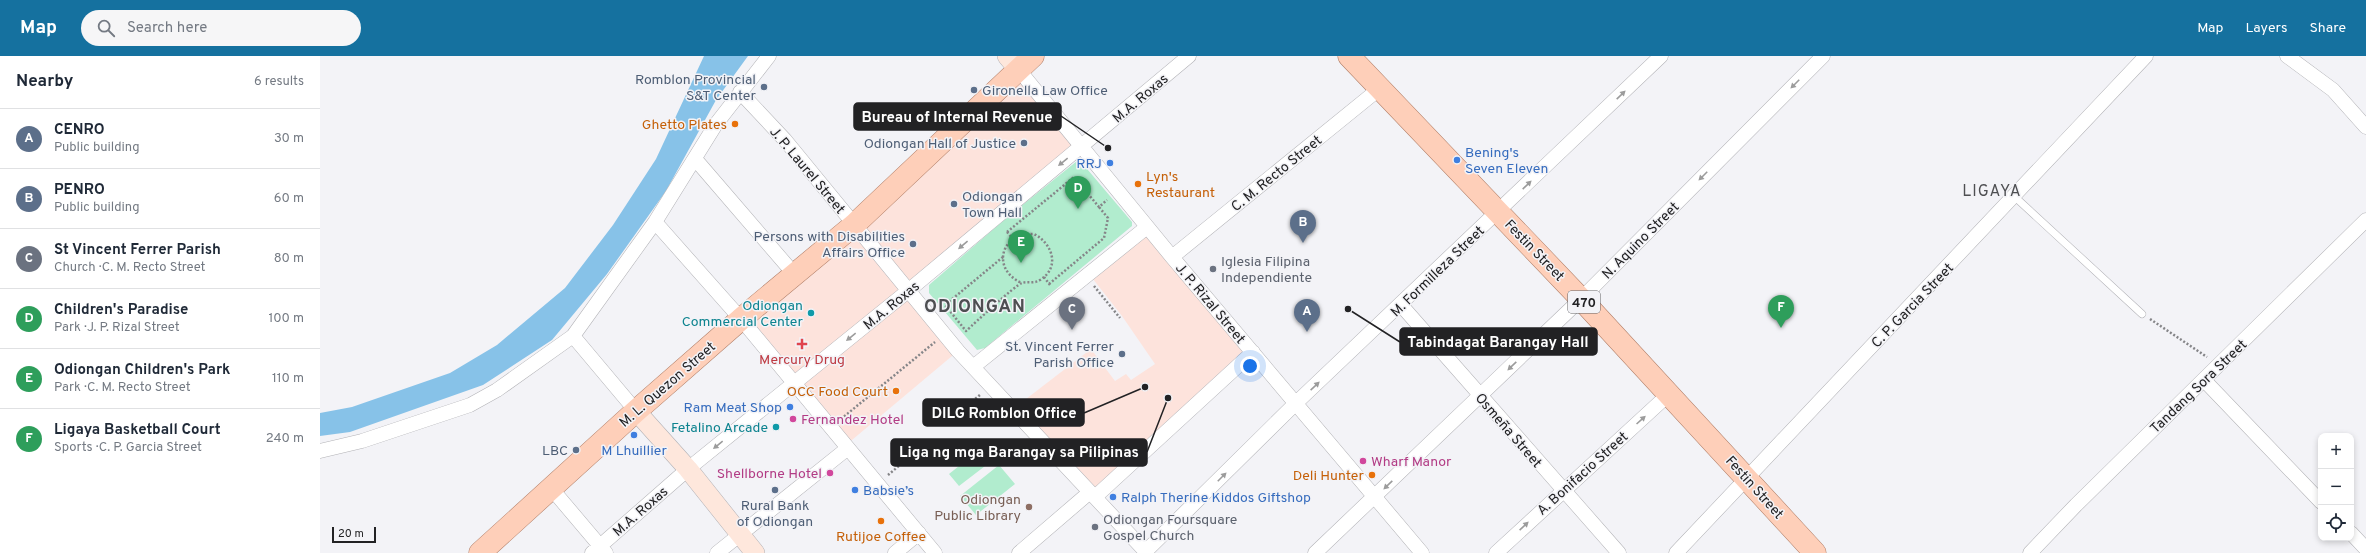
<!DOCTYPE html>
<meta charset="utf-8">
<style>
:root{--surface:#fff;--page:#f6f6f7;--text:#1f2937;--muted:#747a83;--line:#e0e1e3;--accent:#15719f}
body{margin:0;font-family:Overpass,sans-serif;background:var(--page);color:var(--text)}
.controls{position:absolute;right:12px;bottom:12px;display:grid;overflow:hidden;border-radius:8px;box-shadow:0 2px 6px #0003}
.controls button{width:36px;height:36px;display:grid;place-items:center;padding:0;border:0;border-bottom:1px solid var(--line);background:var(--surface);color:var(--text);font:20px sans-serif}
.scale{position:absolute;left:12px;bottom:10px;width:44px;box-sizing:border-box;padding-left:4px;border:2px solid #222224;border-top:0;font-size:11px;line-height:14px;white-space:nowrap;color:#222224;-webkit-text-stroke:3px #f3f3f7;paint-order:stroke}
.you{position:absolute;left:930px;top:310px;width:14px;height:14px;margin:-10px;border:3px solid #fff;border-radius:50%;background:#1a73e8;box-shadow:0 0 0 6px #1a73e833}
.badge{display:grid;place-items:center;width:26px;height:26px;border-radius:50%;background:var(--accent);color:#fff;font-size:13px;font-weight:700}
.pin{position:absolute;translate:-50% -33px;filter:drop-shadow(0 1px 2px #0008)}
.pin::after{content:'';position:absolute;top:21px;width:14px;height:12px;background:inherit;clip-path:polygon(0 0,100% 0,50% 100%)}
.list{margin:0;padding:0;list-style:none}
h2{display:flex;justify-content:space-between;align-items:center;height:52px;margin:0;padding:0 16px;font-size:17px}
h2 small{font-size:13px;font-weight:400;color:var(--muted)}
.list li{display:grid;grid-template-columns:26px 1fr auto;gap:12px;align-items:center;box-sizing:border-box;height:60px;padding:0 16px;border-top:1px solid var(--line)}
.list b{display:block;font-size:15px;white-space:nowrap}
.list p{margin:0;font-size:13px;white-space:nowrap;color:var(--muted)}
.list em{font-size:13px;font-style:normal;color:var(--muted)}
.icon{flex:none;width:22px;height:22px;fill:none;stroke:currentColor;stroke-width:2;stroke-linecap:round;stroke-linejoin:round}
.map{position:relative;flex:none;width:2046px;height:497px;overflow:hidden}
header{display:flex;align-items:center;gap:24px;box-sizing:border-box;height:56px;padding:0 20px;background:var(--accent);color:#fff}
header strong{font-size:19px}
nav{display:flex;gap:22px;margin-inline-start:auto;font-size:14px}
.search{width:280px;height:36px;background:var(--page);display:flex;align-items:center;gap:10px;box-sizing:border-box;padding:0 14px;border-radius:22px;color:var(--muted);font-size:15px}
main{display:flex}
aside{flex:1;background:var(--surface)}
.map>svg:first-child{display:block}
.commercial{fill:#fde3dc}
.green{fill:#b1ecce}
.water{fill:#87c2e8}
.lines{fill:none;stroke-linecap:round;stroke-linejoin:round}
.lane-casing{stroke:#b2b2b6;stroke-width:8}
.street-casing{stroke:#b2b2b6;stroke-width:15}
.secondary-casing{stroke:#b2b2b6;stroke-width:20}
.primary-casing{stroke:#b07e67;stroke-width:23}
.path{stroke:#858588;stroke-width:2.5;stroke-dasharray:2 2;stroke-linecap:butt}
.lane{stroke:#fff;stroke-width:7}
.street{stroke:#fff;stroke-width:14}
.secondary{stroke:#fee7dc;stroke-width:19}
.primary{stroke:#fecfb9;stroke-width:22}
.oneway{fill:#9c9c9c}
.service-dot{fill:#5c6f8a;stroke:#f3f3f7;stroke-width:1.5}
.food-dot{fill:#e8710a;stroke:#f3f3f7;stroke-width:1.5}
.shop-dot{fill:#3f7fe0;stroke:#f3f3f7;stroke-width:1.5}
.worship-dot{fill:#6b7280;stroke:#f3f3f7;stroke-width:1.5}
.culture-dot{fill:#0f9aa8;stroke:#f3f3f7;stroke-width:1.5}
.health-dot{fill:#e0444e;stroke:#f3f3f7;stroke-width:1.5}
.hotel-dot{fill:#d1479c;stroke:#f3f3f7;stroke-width:1.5}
.education-dot{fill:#8d6e63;stroke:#f3f3f7;stroke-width:1.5}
.labels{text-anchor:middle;stroke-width:3;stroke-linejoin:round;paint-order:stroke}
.shield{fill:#f3f3f7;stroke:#616163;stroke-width:1}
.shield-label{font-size:13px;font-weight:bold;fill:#222224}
.service-label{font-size:14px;fill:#4e5e75;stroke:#f3f3f7;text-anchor:end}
.street-label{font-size:14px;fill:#222224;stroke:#f3f3f7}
.food-label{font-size:14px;fill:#c56008;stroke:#f3f3f7;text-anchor:end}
.shop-label{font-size:14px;fill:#366cbe;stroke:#f3f3f7;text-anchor:start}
.worship-label{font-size:14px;fill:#5b616d;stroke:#f3f3f7;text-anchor:start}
.culture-label{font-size:14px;fill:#0d838f;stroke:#f3f3f7;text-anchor:end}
.health-label{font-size:14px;fill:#be3a42;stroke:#f3f3f7}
.hotel-label{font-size:14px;fill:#b23c85;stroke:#f3f3f7;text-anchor:start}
.education-label{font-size:14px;fill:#785e54;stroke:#f3f3f7;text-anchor:end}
.quarter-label{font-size:16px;letter-spacing:1px;fill:#4e4f52;stroke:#f3f3f7}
.district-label{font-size:18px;font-weight:bold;letter-spacing:1px;fill:#4e4f52;stroke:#f3f3f7}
.leader{fill:none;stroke:#222224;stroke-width:1.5}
.callout-dot{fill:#222224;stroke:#f3f3f7;stroke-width:1.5}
.callout{fill:#222224;stroke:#222224;stroke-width:1.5}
.callout-label{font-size:15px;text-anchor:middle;font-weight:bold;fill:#fff}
</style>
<header>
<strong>Map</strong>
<div class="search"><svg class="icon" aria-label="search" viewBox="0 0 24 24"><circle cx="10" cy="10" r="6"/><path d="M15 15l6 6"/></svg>Search here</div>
<nav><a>Map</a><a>Layers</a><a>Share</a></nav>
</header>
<main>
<aside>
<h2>Nearby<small>6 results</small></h2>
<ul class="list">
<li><span class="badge" style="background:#5c6f8a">A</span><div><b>CENRO</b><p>Public building</p></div><em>30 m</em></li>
<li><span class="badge" style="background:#5c6f8a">B</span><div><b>PENRO</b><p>Public building</p></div><em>60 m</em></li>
<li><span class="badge" style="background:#6b7280">C</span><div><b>St Vincent Ferrer Parish</b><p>Church · C. M. Recto Street</p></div><em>80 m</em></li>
<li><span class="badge" style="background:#2e9e5b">D</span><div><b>Children's Paradise</b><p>Park · J. P. Rizal Street</p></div><em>100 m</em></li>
<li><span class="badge" style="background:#2e9e5b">E</span><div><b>Odiongan Children's Park</b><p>Park · C. M. Recto Street</p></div><em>110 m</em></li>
<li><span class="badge" style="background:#2e9e5b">F</span><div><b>Ligaya Basketball Court</b><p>Sports · C. P. Garcia Street</p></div><em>240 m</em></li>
</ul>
</aside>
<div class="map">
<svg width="2046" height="497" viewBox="0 0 2046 497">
<rect width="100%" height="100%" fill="#f3f3f7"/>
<path class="commercial" d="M698,13L761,92L588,235L638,295L526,389L421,263Z
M827,171L933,296L775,441L693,353L771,293L795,325L806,318L811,324L835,308L802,260L769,218Z"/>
<path class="green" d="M757,105L762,107L812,166V170L665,292L657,294L609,237V229L684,164Z
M659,394L669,407L639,430L629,418Z
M679,409L695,428L656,459L640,440Z"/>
<path class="water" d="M384,0H428L396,44L346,135L287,218L232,284L163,329L30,376L0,380V357L32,351L130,317L177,289L245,232L293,169L336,103Z"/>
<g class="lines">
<g class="lane-casing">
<path id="lane" d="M1695,141L1822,258"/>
</g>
<g class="street-casing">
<path id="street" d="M1967,0L2013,34L2046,71
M698,13L852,201L1102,497
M420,36L465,84L638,295L827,497
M376,104L475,219
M335,166L421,263L615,497
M852,201L1059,33
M1081,249L1299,497
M253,280L316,355
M653,311L827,171
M1884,324L2001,446
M0,395L42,385L150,349L177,334L253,280L335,166L396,68L449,0
M231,432L286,497
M775,441L933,296
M2031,477L2046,493
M272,497L368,413L588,235L869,0
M397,497L528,392
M575,497L599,477
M699,497L770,436
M824,497L976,347L1341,0
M995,497L1261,243L1503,0
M1176,497L1349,338
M1356,497L1826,0
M1710,497L1756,449L2046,164"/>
</g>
<g class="secondary-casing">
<path id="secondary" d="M687,0L698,13
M316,355L368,413L435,497"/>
</g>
<g class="primary-casing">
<path id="primary" d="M1029,0L1261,243L1495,497
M160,497L316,355L421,263L534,169L713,0"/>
</g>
<path class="path" d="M687,176L754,121L779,151L787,144
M687,176L693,183
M683,201L625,249L646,275C655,267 694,230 702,227C708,225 714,228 720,224C741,211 732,187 714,178C680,176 671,214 702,227
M724,221L730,229
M729,228L784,182L788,162L779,151
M774,230L800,262
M1830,263L1887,301
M643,353L661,338
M521,363L615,286
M568,419L586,404"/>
<use href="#lane" class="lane"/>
<use href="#street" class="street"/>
<use href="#secondary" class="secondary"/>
<use href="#primary" class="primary"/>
</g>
<defs><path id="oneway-solid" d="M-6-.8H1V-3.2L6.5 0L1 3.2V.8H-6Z"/></defs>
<g class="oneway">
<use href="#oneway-solid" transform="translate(1475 28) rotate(135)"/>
<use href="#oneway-solid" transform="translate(1301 39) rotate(-44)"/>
<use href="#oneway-solid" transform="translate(743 106) rotate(141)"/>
<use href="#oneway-solid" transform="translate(1383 120) rotate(135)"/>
<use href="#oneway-solid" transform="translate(1207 129) rotate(-44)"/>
<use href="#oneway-solid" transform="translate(643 189) rotate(140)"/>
<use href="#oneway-solid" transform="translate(531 281) rotate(141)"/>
<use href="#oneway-solid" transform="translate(1192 310) rotate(136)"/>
<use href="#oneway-solid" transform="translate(995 330) rotate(-43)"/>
<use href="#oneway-solid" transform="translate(1321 364) rotate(-42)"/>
<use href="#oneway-solid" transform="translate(398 389) rotate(141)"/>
<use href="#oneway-solid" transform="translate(902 421) rotate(-45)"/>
<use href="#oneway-solid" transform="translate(1068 429) rotate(136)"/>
<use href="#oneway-solid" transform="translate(1204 470) rotate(-43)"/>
</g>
<g class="service-dot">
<circle cx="444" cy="31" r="4"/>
<circle cx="654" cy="34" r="4"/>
<circle cx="704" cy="87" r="4"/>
<circle cx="634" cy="148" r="4"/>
<circle cx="593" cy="188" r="4"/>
<circle cx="802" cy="298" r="4"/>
<circle cx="256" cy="394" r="4"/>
<circle cx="455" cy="434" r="4"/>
</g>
<g class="food-dot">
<circle cx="415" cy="68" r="4"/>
<circle cx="818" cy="128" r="4"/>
<circle cx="576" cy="335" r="4"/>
<circle cx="1052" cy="419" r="4"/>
<circle cx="561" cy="465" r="4"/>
</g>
<g class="shop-dot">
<circle cx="1137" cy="104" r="4"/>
<circle cx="790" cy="107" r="4"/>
<circle cx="470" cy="351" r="4"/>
<circle cx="314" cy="379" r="4"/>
<circle cx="535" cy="434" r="4"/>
<circle cx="793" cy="441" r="4"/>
</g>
<g class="worship-dot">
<circle cx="893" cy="213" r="4"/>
<circle cx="775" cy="471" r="4"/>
</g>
<g class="culture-dot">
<circle cx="491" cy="257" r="4"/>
<circle cx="456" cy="371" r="4"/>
</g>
<path class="health-dot" d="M480 282h4v4h4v4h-4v4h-4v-4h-4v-4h4z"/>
<g class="hotel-dot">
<circle cx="473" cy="363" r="4"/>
<circle cx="1043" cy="405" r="4"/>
<circle cx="510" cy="417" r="4"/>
</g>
<circle class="education-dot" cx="709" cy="451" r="4"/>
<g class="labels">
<rect class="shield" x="1248" y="235" width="32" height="22" rx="3"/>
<g class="shield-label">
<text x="1264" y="251">470</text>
</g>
<g class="service-label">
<text x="436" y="28">Romblon Provincial<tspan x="436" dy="16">S&amp;T Center</tspan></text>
<text x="662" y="39" text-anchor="start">Gironella Law Office</text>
<text x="696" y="92">Odiongan Hall of Justice</text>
<text x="642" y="145" text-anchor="start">Odiongan<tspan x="642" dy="16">Town Hall</tspan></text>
<text x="585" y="185">Persons with Disabilities<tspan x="585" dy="16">Affairs Office</tspan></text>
<text x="794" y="295">St. Vincent Ferrer<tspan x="794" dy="16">Parish Office</tspan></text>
<text x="248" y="399">LBC</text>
<text x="455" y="454" text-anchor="middle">Rural Bank<tspan x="455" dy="16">of Odiongan</tspan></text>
</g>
<g class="street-label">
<text transform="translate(820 42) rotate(-40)" y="5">M.A. Roxas</text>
<text transform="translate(488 114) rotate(50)" y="5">J. P. Laurel Street</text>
<text transform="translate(956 117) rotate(-39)" y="5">C. M. Recto Street</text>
<text transform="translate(1320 184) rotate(-45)" y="5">N. Aquino Street</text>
<text transform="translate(1215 194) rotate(46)" y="5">Festin Street</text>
<text transform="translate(1117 215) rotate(-44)" y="5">M. Formilleza Street</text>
<text transform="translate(891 247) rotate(50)" y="5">J. P. Rizal Street</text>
<text transform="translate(571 249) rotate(-39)" y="5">M.A. Roxas</text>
<text transform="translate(1592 249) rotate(-46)" y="5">C. P. Garcia Street</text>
<text transform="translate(347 328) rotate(-41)" y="5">M. L. Quezon Street</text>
<text transform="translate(1878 330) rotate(-44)" y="5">Tandang Sora Street</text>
<text transform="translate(1189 374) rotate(49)" y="5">Osmeña Street</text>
<text transform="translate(1262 417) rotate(-42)" y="5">A. Bonifacio Street</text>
<text transform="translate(1435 431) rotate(48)" y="5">Festin Street</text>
<text transform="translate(320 455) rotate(-41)" y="5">M.A. Roxas</text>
</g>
<g class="food-label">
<text x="407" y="73">Ghetto Plates</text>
<text x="826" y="125" text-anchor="start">Lyn's<tspan x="826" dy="16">Restaurant</tspan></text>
<text x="568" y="340">OCC Food Court</text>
<text x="1044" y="424">Deli Hunter</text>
<text x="561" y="485" text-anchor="middle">Rutijoe Coffee</text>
</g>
<g class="shop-label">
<text x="1145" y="101">Bening's<tspan x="1145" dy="16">Seven Eleven</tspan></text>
<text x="782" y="112" text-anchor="end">RRJ</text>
<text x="462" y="356" text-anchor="end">Ram Meat Shop</text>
<text x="314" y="399" text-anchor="middle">M Lhuillier</text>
<text x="543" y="439">Babsie’s</text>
<text x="801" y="446">Ralph Therine Kiddos Giftshop</text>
</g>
<g class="worship-label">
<text x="901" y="210">Iglesia Filipina<tspan x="901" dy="16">Independiente</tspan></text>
<text x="783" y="468">Odiongan Foursquare<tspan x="783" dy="16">Gospel Church</tspan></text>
</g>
<g class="culture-label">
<text x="483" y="254">Odiongan<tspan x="483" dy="16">Commercial Center</tspan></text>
<text x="448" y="376">Fetalino Arcade</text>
</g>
<g class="health-label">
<text x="482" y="308">Mercury Drug</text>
</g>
<g class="hotel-label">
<text x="481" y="368">Fernandez Hotel</text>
<text x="1051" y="410">Wharf Manor</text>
<text x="502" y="422" text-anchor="end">Shellborne Hotel</text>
</g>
<g class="education-label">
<text x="701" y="448">Odiongan<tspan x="701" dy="16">Public Library</tspan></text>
</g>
<g class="quarter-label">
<text x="1672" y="140">LIGAYA</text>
</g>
<g class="district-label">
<text x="655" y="256">ODIONGAN</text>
</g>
</g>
<path class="leader" d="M788 92L741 60M1028 253L1080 286M825 331L764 357M848 342L827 396"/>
<g class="callout-dot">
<circle cx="788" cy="92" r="4"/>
<circle cx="1028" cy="253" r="4"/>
<circle cx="825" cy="331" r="4"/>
<circle cx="848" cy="342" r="4"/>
</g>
<g class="callout">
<rect x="534" y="47" width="207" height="27" rx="4"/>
<rect x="1080" y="272" width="197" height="27" rx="4"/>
<rect x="603" y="343" width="161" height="27" rx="4"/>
<rect x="571" y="383" width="256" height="27" rx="4"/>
</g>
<g class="callout-label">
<text x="637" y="66">Bureau of Internal Revenue</text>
<text x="1178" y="291">Tabindagat Barangay Hall</text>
<text x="684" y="362">DILG Romblon Office</text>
<text x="699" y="401">Liga ng mga Barangay sa Pilipinas</text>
</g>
</svg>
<div class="controls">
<button>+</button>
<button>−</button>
<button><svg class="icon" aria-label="locate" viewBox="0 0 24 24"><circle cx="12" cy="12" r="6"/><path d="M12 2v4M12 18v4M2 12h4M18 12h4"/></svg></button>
</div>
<div class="scale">20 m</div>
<div class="you"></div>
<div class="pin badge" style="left:987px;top:276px;background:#5c6f8a">A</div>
<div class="pin badge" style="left:983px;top:187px;background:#5c6f8a">B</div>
<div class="pin badge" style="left:752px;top:274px;background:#6b7280">C</div>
<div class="pin badge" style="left:758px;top:153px;background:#2e9e5b">D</div>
<div class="pin badge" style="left:701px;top:207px;background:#2e9e5b">E</div>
<div class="pin badge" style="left:1461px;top:272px;background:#2e9e5b">F</div>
</div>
</main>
